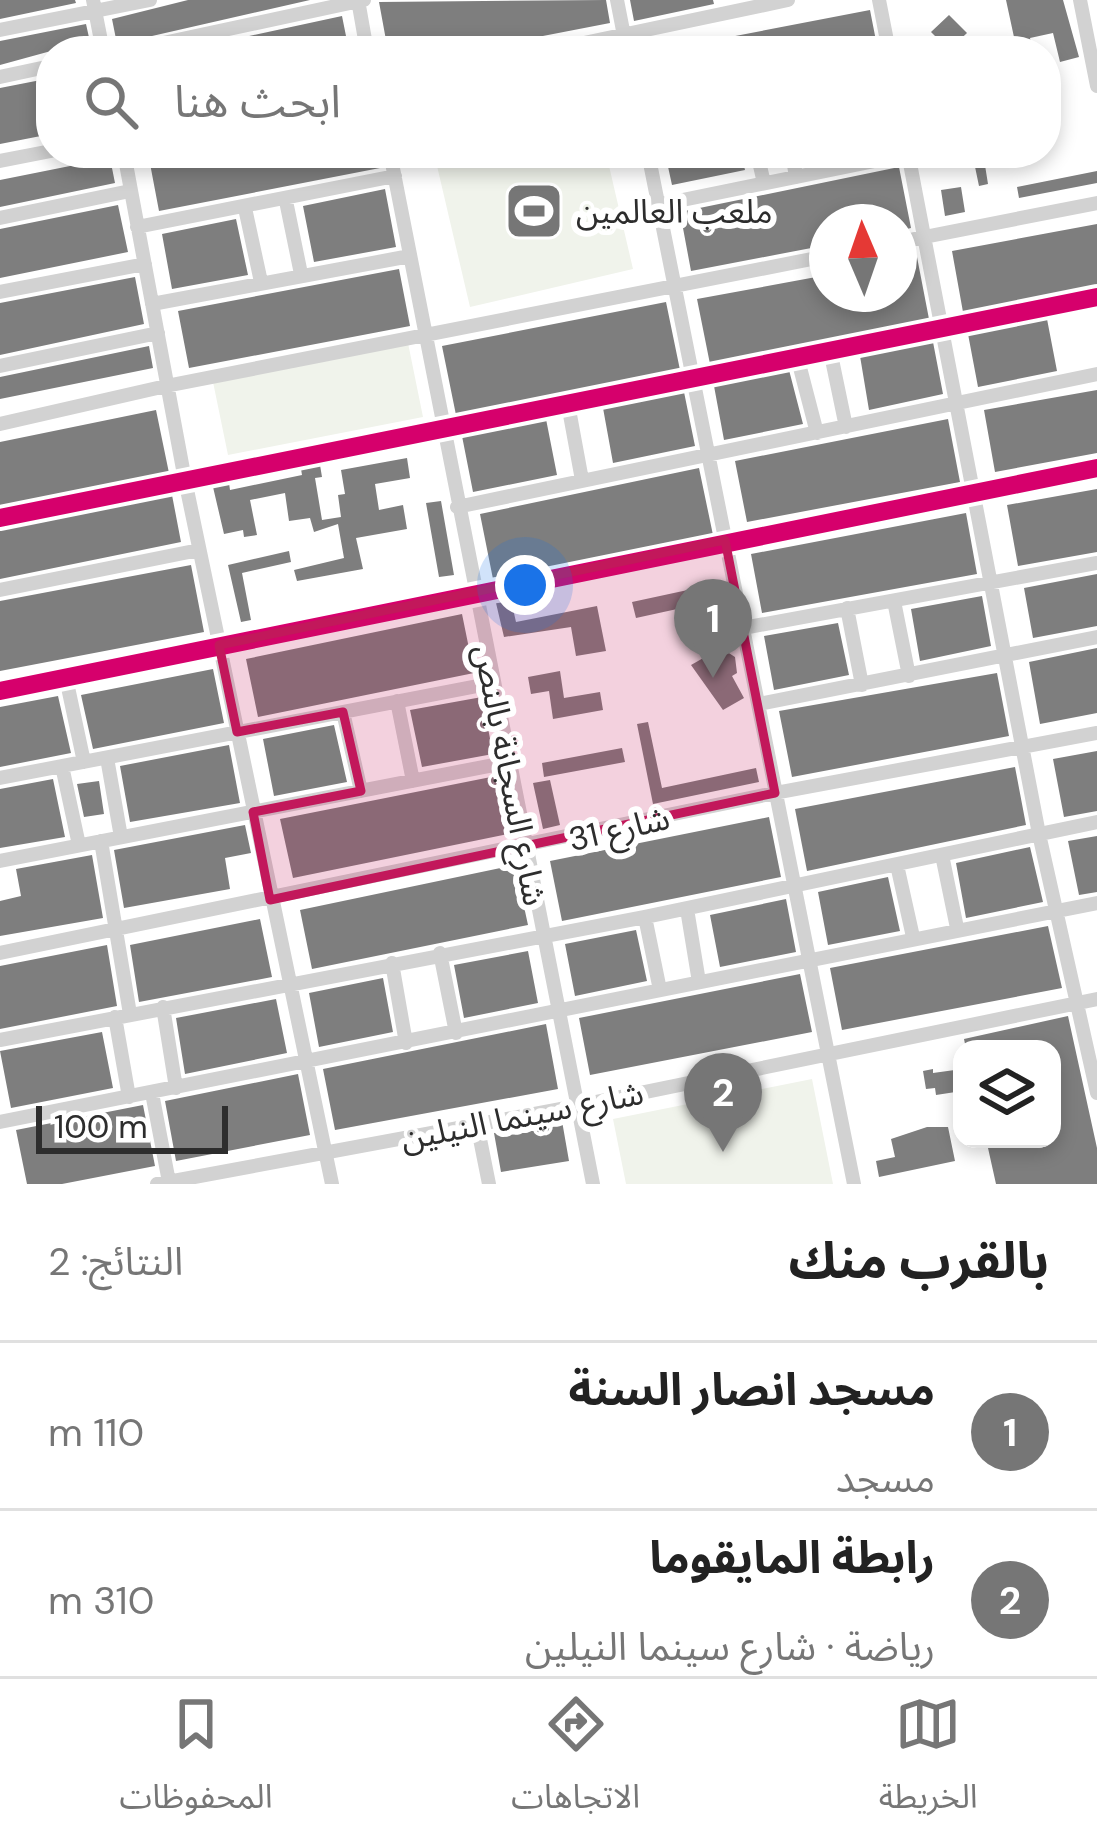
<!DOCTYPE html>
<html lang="ar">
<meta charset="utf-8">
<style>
:root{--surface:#fff;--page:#f6f6f6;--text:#222;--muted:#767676;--line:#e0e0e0;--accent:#767676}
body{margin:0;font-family:"DM Sans","Noto Sans Arabic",sans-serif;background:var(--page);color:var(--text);direction:rtl}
.controls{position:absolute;right:36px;bottom:36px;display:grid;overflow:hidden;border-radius:24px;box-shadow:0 6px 18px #0003}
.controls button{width:108px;height:108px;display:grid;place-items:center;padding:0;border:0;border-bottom:3px solid var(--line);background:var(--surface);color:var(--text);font:60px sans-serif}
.compass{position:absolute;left:809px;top:204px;width:108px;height:108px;border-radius:50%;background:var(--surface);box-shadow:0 6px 18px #0003;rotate:358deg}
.scale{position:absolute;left:36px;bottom:30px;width:192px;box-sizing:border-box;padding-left:12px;border:6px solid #2d2d2d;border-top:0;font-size:33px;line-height:42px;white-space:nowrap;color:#2d2d2d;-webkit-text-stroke:9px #fff;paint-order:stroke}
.you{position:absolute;left:525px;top:585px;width:42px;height:42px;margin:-30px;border:9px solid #fff;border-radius:50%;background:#1a73e8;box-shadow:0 0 0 18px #1a73e833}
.badge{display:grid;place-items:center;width:78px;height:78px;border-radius:50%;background:var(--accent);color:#fff;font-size:39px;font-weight:700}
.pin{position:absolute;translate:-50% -99px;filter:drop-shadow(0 3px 6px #0008)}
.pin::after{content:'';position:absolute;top:63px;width:42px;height:36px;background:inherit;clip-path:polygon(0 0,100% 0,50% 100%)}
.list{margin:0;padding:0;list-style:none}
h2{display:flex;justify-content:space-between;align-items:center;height:156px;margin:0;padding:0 48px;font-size:51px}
h2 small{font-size:39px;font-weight:400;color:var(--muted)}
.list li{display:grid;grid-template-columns:78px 1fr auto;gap:36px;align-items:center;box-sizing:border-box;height:168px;padding:0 48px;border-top:3px solid var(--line)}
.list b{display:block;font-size:45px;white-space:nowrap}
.list p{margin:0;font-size:39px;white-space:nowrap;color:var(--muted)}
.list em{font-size:39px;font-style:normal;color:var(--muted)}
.icon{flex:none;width:66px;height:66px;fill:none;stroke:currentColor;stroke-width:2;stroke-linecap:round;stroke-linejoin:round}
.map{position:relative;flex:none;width:1097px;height:1184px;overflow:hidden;direction:ltr}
.search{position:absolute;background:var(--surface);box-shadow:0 6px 18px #0003;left:36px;right:36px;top:36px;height:132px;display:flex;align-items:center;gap:30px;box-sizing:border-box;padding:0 42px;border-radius:48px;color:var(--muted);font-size:45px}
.sheet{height:492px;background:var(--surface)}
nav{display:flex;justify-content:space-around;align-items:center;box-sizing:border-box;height:168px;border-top:3px solid var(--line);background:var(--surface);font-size:33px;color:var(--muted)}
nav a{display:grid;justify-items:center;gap:6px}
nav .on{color:var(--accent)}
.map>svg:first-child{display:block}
.green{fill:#f0f3eb}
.building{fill:#7e7e7e}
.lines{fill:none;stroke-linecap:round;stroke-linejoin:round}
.minor{stroke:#d2d2d2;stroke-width:14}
.cycleway-casing{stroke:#fff;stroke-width:26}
.cycleway{stroke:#d6006c;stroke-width:18}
.marked{fill:#c2185b;fill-opacity:0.2;stroke:#c2185b;stroke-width:9;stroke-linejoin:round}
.labels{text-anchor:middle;stroke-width:12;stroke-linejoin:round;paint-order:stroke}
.poi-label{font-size:33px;fill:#2d2d2d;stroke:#fff;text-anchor:start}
.street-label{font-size:33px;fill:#2d2d2d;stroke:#fff}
</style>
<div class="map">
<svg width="1097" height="1184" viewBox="0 0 1097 1184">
<rect width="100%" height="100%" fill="#fff"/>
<path class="green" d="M434,153H606L633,269L470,307Z
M408,343L423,417L228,455L213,382Z
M812,1079L833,1184H626L613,1119Z"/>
<path class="building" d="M0,0H75L76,3L0,19Z
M188,0H310L117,44L112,19Z
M606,0L610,23L466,51H388L379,2Z
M630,0H713L714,4L634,21Z
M1006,0H1063L1079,57L1060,62L1053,33L1030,38L1033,51H1017Z
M870,10L878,51H683V46Z
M949,15L967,33L949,50L931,32Z
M342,16L349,51H180Z
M86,24L92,51H51L0,65V41Z
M51,78V134L0,144V88Z
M148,153H377L380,168L159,211Z
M665,153H741L745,170L672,185Z
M950,153L984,159L988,184L979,186L974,162L952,166Z
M110,158L115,183L0,207V180Z
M899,167L911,228L899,231V222H827V245L691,271L680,212Z
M1097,171V183L1019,198L1017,187Z
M961,187L965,212L945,216L941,190Z
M385,189L396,247L314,262L303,206Z
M118,205L128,252L0,278V229Z
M236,219L248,275L172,289L162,234Z
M1097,224V286L963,312L952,251Z
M917,257L929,319L710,364L697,299L827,275V294H899V261Z
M399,269L410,326L189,368L178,311Z
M135,277L144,324L0,355V303Z
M666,302L680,370L456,415L442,346Z
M1047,319L1057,371L978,387L968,334Z
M933,342L943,394L869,410L860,356Z
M149,346L153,368L0,399V377Z
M789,370L803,424L724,440L714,386Z
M1097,390V453L995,472L984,410Z
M684,392L695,446L613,463L603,408Z
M156,410L169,473L0,507V442Z
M546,419L557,475L473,492L462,436Z
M948,419L960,482L747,522L735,461Z
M407,458L410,478L375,484L379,510L403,505L407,529L356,538L363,569L297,581L294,570L344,558L338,524L314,532L310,518L289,521L285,493L250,500L257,535L244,537L243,530L224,534L213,487L229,483L230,490L302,475L301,469L320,465L322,477L315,478L322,520L341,517L338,495L345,494L341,470Z
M699,468L713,535L493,579L480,514Z
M1097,489V552L1018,566L1007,505Z
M172,495L181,542L0,579V529Z
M441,501L454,575L439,577L426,503Z
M966,513L977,574L762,613L751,554Z
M289,551L291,562L242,573L251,620L241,622L228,565Z
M191,565L204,632L0,671V601Z
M1097,574V626L1033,638L1024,588Z
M697,588L700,604L636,618L632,602Z
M982,596L991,646L920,661L911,609Z
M511,600L516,622L597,606L606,651L576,656L571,627L504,637L496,603Z
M462,614L474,673L258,717L246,659Z
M838,623L849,675L774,690L764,636Z
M721,648L735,657L737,673L732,676L744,698L723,710L691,665Z
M1097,648V713L1040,724L1029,662Z
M213,669L224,723L93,749L81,695Z
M560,671L564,698L600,692L603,710L553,719L549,691L531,694L528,677Z
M997,673L1009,736L792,777L779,711Z
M58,696L71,753L0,767V707Z
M482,697L493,754L422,767L410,710Z
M648,722L662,788L756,768L759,782L653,804L637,724Z
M334,725L347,782L274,796L263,739Z
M229,745L240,803L130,822L120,766Z
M622,748L625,762L544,777L542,763Z
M1097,751V811L1064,817L1053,759Z
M1015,767L1026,825L807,871L795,809Z
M496,776L508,834L293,878L280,819Z
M53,779L65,837L0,848V789Z
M550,780L560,825L543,829L533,783Z
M99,781L104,814L84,817L77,784Z
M769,817L781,877L562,921L550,861Z
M245,825L251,853L225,858L230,889L124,908L114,850Z
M1097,836V892L1079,895L1068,841Z
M1030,847L1043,902L966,918L956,863Z
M92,855L103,918L0,936V901L21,896L16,869Z
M515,865L528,925L312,969L300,910Z
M888,877L900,931L828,945L818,892Z
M786,899L796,952L720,967L710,915Z
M260,919L272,977L139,1002L130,945Z
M1048,926L1062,988L842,1030L830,968Z
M636,930L647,981L575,996L565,944Z
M107,945L117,1006L0,1029V966Z
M528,951L538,1003L464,1018L454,965Z
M800,974L812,1032L590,1075L579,1018Z
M383,978L393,1032L319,1047L309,993Z
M276,999L287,1053L185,1074L176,1018Z
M1068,1016L1097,1148V1184H996L986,1139H1052V1049H966L964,1039Z
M546,1024L558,1089L335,1130L323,1069Z
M102,1032L113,1088L11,1108L0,1051Z
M933,1069V1073L962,1069V1091L936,1095L935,1088L926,1089L923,1071Z
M298,1074L310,1135L176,1161L165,1101Z
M143,1105L155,1166L62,1184H27L16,1130Z
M562,1121L569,1161L501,1172L494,1133Z
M927,1127H948L955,1161L879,1177L876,1161L895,1157L891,1139Z"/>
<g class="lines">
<path class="minor" d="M93,0L103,51
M358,0L367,51
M617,0L627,51
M879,0L889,51
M1080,0L1097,86
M0,30L150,0
M126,51L364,0
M546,51L788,0
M0,77L51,66
M124,153L185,480L332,1184
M390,153L593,1184
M648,153L854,1184
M757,153L764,183
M792,153L796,177
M908,153L1039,834L1097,1093
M0,161L51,151
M286,201L301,274
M658,205L909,154
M245,208L261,282
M0,218L130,191
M137,227L395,176
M899,242L1097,203
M0,292L145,264
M152,304L410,256
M830,350L846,427
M797,356L817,433
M0,366L158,333
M568,404L582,480
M0,424L166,386L827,256
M457,507L1097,374
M0,518L1097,297
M0,590L199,550
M894,601L909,676
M847,608L862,685
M743,628L1097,563
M66,678L84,762
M0,691L1097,468
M397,701L413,781
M759,704L1097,637
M343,712L361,791
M107,758L121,837
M62,766L79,845
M0,778L493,683
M101,841L130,1014
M942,855L957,928
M0,861L509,762
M897,865L913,937
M687,909L699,982
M645,917L660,990
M0,953L775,793L1097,733
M440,953L456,1033
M392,963L406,1043
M163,1007L176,1088
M115,1017L129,1097
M0,1040L645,917L1097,822
M152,1093L169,1182
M0,1122L1097,903
M477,1124L489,1184
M157,1184L577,1106L1097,999"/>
<g class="cycleway-casing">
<path id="cycleway" d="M0,518L1097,297
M0,691L1097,468"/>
</g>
<use href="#cycleway" class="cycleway"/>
</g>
<path class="marked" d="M725,540L775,793L270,900L253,812L361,791L343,712L237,732L219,645Z"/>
<defs>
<g id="stadium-square" transform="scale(3)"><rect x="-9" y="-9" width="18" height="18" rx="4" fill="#767676" stroke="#fff"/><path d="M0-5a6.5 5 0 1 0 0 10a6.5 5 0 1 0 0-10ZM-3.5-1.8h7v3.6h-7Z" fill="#fff"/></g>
</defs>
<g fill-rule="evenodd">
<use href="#stadium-square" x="534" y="211"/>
</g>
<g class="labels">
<g class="poi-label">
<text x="576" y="223">ملعب العالمين</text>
</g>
<g class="street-label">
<text transform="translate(511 775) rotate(79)" y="12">شارع السجانة بالنص</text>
<text transform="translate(619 828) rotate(-13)" y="12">شارع 31</text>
<text transform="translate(522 1115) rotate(-11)" y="12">شارع سينما النيلين</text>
</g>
</g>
</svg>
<div class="controls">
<button><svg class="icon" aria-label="layers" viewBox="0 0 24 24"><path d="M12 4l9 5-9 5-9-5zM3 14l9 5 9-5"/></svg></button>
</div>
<svg class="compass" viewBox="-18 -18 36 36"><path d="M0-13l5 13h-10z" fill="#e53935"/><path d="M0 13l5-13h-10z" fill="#767676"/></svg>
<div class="scale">100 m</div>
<div class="you"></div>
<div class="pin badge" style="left:713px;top:678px">1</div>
<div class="pin badge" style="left:723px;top:1152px">2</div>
<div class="search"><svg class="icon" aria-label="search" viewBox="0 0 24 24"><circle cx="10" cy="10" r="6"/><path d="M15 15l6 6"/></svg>ابحث هنا</div>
</div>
<section class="sheet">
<h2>بالقرب منك<small>النتائج: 2</small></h2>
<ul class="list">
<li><span class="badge">1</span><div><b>مسجد انصار السنة</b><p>مسجد</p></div><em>110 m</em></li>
<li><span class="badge">2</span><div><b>رابطة المايقوما</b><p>رياضة · شارع سينما النيلين</p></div><em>310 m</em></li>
</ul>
</section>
<nav>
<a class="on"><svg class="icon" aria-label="map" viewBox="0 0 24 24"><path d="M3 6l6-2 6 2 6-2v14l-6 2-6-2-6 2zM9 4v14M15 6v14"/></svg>الخريطة</a>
<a><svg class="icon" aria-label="directions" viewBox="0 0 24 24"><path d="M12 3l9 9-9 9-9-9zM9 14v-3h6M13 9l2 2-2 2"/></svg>الاتجاهات</a>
<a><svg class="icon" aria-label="saved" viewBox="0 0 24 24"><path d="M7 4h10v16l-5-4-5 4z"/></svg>المحفوظات</a>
</nav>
